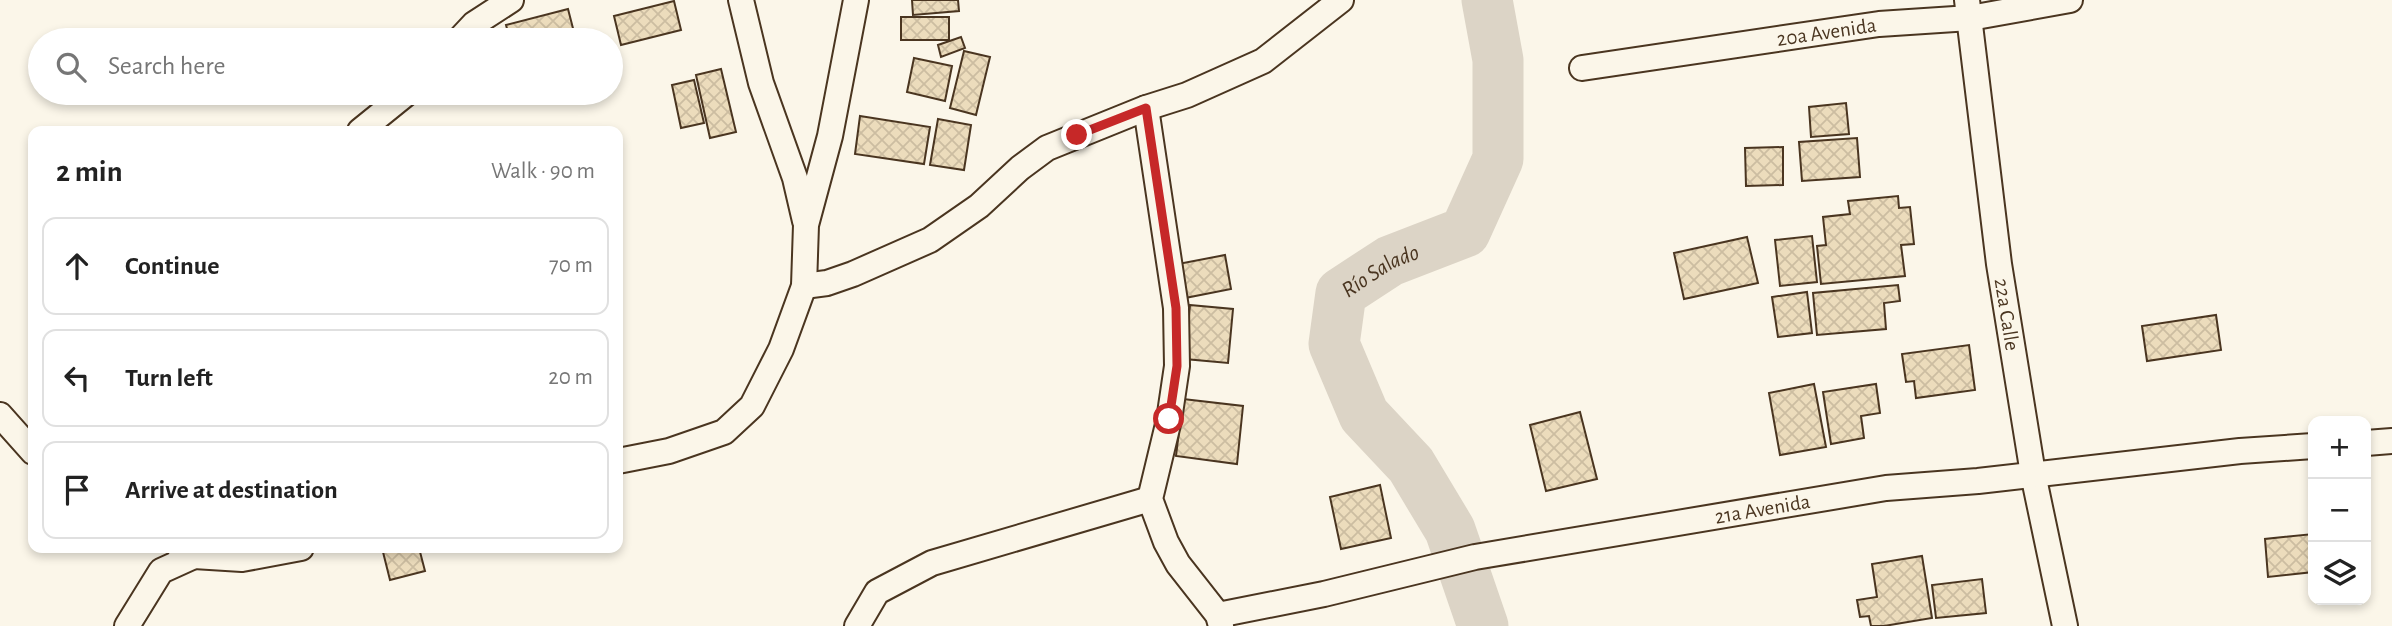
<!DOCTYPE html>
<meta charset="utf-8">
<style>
:root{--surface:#fff;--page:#f6f6f6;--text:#222;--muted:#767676;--line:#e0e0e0}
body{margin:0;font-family:"Alegreya Sans",sans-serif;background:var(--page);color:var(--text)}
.controls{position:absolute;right:21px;bottom:21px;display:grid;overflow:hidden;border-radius:14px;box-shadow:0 4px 10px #0003}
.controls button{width:63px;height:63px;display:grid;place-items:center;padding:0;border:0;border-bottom:2px solid var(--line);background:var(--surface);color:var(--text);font:35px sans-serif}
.stop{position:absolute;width:21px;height:21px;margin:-16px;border:5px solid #c62828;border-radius:50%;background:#fff}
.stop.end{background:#c62828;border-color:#fff;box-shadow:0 2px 7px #0008}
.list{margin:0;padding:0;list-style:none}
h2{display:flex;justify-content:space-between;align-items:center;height:91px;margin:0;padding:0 28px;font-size:30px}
h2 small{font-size:23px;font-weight:400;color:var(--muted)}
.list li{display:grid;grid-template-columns:46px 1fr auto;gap:21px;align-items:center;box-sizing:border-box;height:98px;margin:0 14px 14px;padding:0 14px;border:2px solid var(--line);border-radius:14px}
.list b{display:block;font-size:26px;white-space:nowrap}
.list em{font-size:23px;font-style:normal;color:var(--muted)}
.icon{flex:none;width:38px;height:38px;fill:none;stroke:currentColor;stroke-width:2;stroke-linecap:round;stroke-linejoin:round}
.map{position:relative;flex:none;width:2392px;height:626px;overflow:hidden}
.search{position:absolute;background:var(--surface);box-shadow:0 4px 10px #0003;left:28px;top:28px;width:595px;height:77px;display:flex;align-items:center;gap:18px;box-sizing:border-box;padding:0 24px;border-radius:38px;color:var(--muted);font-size:26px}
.panel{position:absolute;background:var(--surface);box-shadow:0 4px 10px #0003;left:28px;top:126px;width:595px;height:427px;border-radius:14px}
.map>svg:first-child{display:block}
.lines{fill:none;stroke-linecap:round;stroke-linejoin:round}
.river{stroke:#dcd4c6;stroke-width:51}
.building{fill:url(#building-cross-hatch);stroke:#4a3520;stroke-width:2}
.street-casing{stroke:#4a3520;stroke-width:28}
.street{stroke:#fbf6e9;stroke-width:24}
.route{stroke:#c62828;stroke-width:9}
.labels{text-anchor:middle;stroke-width:5;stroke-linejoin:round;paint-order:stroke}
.street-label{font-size:21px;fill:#4a3520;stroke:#fbf6e9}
.water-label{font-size:23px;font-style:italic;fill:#4a3520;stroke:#fbf6e9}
</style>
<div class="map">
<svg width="2392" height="626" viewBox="0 0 2392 626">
<defs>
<pattern id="building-cross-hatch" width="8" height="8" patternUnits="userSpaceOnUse" patternTransform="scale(1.75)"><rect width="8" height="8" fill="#ecdcbc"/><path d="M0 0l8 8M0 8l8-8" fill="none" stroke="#ccbda1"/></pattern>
</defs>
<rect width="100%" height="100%" fill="#fbf6e9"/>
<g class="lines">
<path class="river" id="s1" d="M1483,626L1450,530L1411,465L1364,415L1334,344L1341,293L1390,261L1465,232L1498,159V60L1487,0"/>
</g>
<path class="building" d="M912,0H958L959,11L913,15Z
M674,1L681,30L621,45L614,16Z
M568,9L576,40H510L506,25Z
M901,17H949V40H901Z
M961,37L965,48L941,57L938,45Z
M964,51L990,57L976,115L950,108Z
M914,58L952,66L945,101L907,92Z
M721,69L736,132L710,138L696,75Z
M694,80L704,123L681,128L672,85Z
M1846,103L1849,134L1811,137L1809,107Z
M860,116L930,127L924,164L855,154Z
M938,119L971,125L964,170L930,165Z
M1857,138L1860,177L1802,181L1799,142Z
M1783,147V185L1746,186L1745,148Z
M1898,196L1899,208L1910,207L1914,244L1901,245L1905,276L1821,284L1817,246L1826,245L1823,217L1850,214L1848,201Z
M1812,236L1817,282L1780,286L1775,240Z
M1747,237L1758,283L1684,299L1674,253Z
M1225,255L1231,289L1185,298L1178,264Z
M1898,285L1900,301L1884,303L1886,329L1817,335L1813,293Z
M1807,292L1812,333L1778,337L1772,297Z
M1190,305L1233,309L1228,363L1185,359Z
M2216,315L2221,350L2147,361L2142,326Z
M1969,345L1975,390L1916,398L1914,381L1906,382L1902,354Z
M1814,384L1826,447L1780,455L1769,393Z
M1876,384L1880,413L1861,416L1864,438L1831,444L1823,392Z
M1183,399L1243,406L1237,464L1176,456Z
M1580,412L1597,479L1546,491L1530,425Z
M1380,485L1391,538L1341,549L1330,497Z
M2313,534V572L2268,577L2265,539Z
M382,548H419L425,571L390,580Z
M1922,556L1932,618L1884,626H1871L1869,616L1860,617L1857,600L1877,597L1872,564Z
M1982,579L1986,613L1936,618L1932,585Z"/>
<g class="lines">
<g class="street-casing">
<g id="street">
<path d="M741,0L761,83L795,178L805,221"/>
<path id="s2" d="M1967,0L1999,264L2033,474L2065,626"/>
<path d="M459,40L474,24L511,0"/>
<path id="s3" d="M1582,68L1879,24L1970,18L2070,0"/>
<path d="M1146,108L1176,308L1177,366L1169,420L1150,499L1166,542L1178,564L1218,615L1221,626"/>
<path d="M360,131L407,93"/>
<path d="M804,286L827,283L853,274L930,240L979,206L1020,168L1047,148L1146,108L1187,95L1263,61L1341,0"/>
<path d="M0,415L33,452"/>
<path d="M2366,443L2392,441"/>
<path d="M618,461L669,451L724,432L752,406L781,349L804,286L806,225L830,136L856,0"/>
<path d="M180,548L194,556L242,559L301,548"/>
<path id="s4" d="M1218,615L1324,594L1475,557L1886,488L1978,481L2240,451L2313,446"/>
<path d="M127,626L161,571L194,556"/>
<path d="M857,626L877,592L932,563L1150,499"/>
</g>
</g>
<use href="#street" class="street"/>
</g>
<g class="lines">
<path class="route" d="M1077,135L1146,108L1176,308L1177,366L1169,419"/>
</g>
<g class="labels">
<g class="street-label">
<text dy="7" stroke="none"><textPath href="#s3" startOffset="247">20a Avenida</textPath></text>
<text dy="7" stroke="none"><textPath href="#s2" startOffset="317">22a Calle</textPath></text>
<text dy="7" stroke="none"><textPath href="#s4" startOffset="555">21a Avenida</textPath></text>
</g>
<g class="water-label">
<text dy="8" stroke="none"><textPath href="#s1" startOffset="420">Río Salado</textPath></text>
</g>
</g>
</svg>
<div class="controls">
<button>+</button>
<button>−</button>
<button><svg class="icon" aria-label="layers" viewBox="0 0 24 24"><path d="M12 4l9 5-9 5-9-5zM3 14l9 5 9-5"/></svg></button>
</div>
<div class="stop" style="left:1169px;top:419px"></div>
<div class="stop end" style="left:1077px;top:135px"></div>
<div class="search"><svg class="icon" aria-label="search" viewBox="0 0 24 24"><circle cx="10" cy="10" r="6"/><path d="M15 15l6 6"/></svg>Search here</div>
<section class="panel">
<h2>2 min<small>Walk · 90 m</small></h2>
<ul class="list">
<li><svg class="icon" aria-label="ahead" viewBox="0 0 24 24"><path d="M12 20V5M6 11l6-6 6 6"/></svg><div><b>Continue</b></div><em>70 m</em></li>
<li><svg class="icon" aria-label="left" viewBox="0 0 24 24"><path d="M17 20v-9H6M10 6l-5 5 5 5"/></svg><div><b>Turn left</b></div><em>20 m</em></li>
<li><svg class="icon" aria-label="arrive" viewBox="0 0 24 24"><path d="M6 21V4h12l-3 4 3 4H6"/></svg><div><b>Arrive at destination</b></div></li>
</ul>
</section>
</div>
